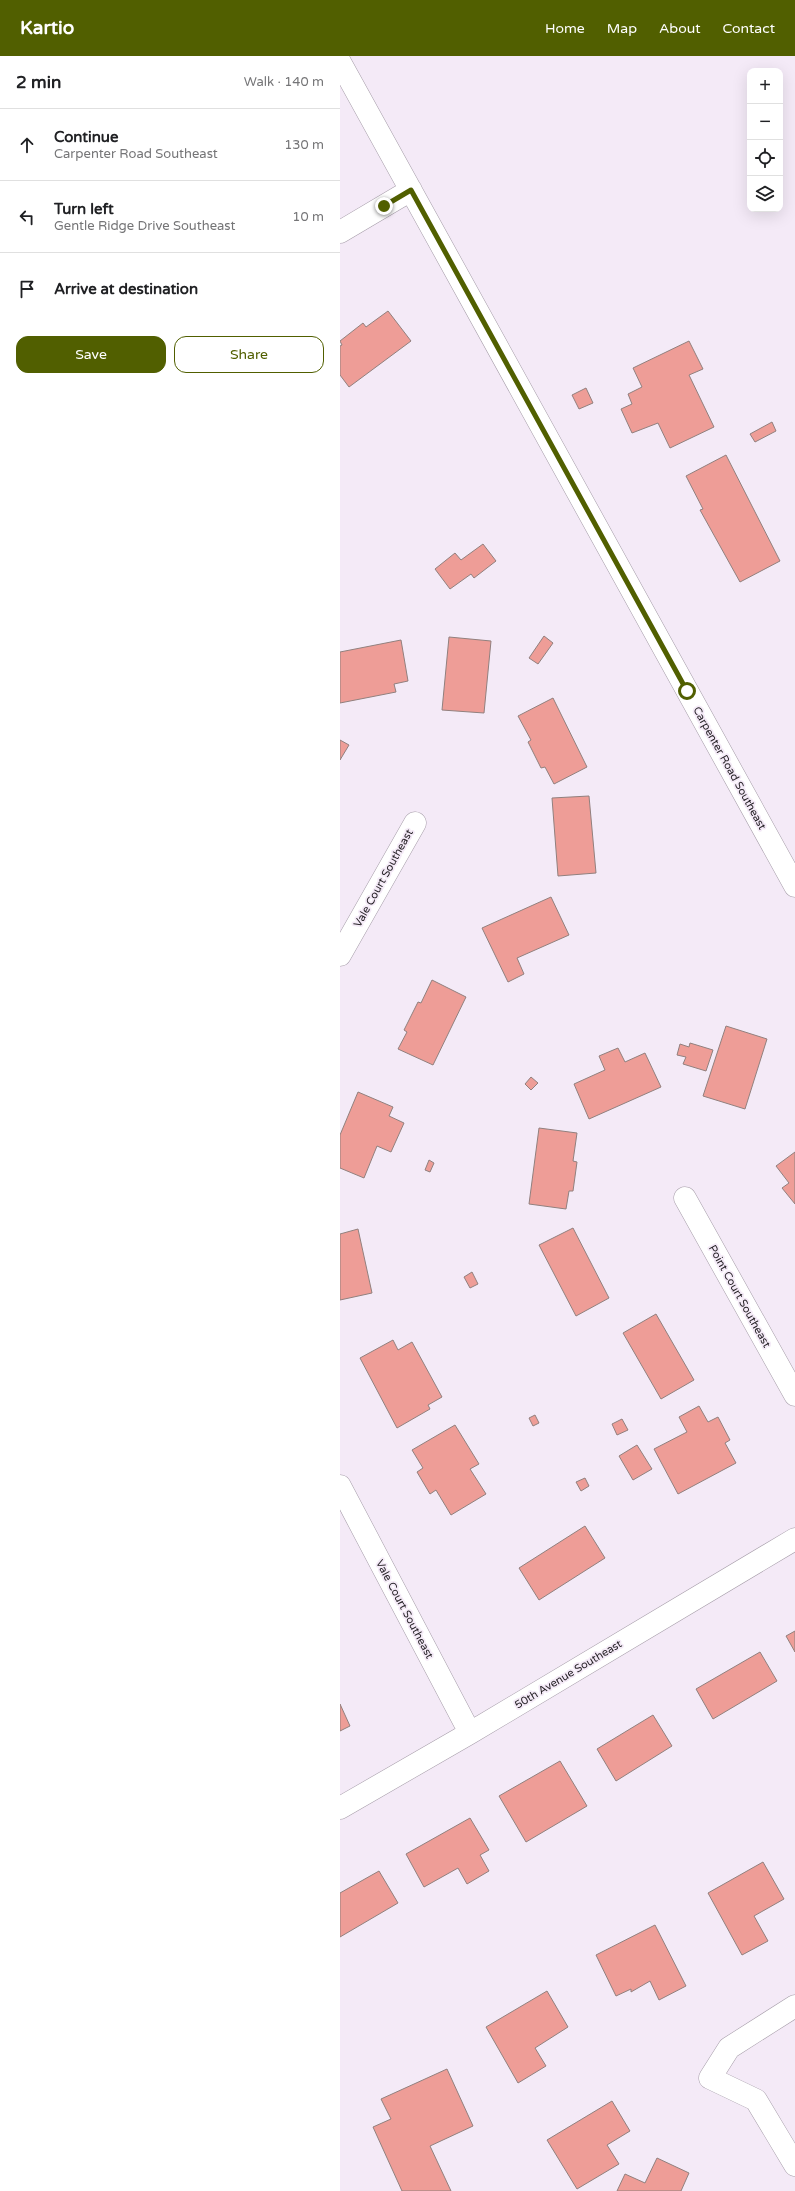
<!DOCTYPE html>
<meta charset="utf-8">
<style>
:root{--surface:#fff;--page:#f2f2f2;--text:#202124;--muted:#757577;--line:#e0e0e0;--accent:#515f00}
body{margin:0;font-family:"Varela Round",sans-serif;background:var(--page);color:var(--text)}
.controls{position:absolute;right:12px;top:12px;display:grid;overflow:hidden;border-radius:8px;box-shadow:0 4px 16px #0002}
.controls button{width:36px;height:36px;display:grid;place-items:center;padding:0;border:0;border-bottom:1px solid var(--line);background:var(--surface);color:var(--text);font:20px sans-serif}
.stop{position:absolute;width:12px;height:12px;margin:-9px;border:3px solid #515f00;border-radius:50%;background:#fff}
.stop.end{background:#515f00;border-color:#fff;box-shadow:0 1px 4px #0008}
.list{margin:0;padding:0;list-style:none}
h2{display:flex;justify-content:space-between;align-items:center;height:52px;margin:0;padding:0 16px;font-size:17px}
h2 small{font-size:13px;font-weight:400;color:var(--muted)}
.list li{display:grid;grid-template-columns:26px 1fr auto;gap:12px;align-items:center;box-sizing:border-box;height:72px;padding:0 16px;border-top:1px solid var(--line)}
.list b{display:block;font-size:15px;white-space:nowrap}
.list p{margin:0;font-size:13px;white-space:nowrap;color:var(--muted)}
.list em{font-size:13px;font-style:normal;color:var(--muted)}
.actions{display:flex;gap:8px;padding:12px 16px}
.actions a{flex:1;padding:9px 0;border:1px solid var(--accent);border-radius:12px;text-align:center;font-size:14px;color:var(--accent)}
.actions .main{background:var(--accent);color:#fff}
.icon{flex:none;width:22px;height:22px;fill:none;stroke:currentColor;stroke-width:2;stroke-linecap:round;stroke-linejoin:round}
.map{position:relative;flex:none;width:455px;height:2135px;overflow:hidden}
header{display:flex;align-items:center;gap:24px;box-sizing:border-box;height:56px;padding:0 20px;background:var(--accent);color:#fff}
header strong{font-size:19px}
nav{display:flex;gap:22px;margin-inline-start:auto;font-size:14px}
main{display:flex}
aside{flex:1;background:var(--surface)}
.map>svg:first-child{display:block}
.building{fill:#ee9d97;stroke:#91807e}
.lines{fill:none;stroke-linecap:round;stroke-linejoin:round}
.minor-casing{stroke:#a59ca8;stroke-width:23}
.minor{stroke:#fff;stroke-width:22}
.route{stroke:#515f00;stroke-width:5}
.labels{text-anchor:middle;stroke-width:3.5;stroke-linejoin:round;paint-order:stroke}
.street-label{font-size:11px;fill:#272328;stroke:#f4eaf7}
</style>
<header>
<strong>Kartio</strong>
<nav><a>Home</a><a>Map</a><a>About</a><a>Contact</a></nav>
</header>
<main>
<aside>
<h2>2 min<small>Walk · 140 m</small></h2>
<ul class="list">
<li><svg class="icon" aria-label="ahead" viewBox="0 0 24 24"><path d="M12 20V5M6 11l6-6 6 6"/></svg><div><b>Continue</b><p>Carpenter Road Southeast</p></div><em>130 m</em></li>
<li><svg class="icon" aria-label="left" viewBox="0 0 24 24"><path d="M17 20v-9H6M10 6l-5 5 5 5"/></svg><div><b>Turn left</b><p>Gentle Ridge Drive Southeast</p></div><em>10 m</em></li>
<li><svg class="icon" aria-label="arrive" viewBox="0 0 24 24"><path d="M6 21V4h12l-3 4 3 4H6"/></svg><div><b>Arrive at destination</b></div></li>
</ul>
<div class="actions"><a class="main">Save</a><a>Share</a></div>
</aside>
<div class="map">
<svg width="455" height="2135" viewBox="0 0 455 2135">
<rect width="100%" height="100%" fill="#f4eaf7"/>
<path class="building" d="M48,255L71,285L9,331L0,319V290L2,289L0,285L23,267L26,271Z
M349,285L363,313L349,319L374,371L330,392L318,367L292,377L281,353L292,348L288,338L302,331L293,312Z
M246,332L253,347L239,353L232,339Z
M432,366L436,375L415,386L410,378Z
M386,399L440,505L400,526L360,454L363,453L346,420Z
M143,488L156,505L134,522L131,518L110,533L95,513L115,497L121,504Z
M204,580L213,587L198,608L189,602Z
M109,581L151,585L144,657L102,654Z
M61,584L68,625L54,628L56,636L0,647V596Z
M213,642L247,711L214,728L205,711L201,712L188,686L191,684L178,660Z
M0,684L9,689L0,704Z
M249,740L256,817L218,820L212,742Z
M211,841L229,879L177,902L184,918L168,926L142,872Z
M92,924L126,941L93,1009L58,993L67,976L64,974L78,946L81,947Z
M386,970L427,983L405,1053L363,1040Z
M350,987L373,994L366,1015L343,1008L346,1001L337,999L340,988L349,991Z
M278,992L285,1006L305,997L321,1031L249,1063L234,1028L265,1014L259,1000Z
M191,1021L198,1027L191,1034L185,1028Z
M18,1036L53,1051L49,1060L64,1067L51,1096L37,1090L24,1122L0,1112V1079Z
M199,1072L237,1077L233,1105L237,1106L233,1135H229L226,1153L189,1148Z
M455,1096V1148L442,1132L449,1127L436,1110Z
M89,1104L94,1107L90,1116L85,1114Z
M233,1172L269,1242L236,1260L199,1189Z
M18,1173L32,1237L0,1244V1178Z
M132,1216L138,1228L130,1232L124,1221Z
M316,1258L354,1324L321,1343L283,1277Z
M53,1284L58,1294L72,1286L102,1341L88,1349L90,1353L57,1372L20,1302Z
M359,1350L368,1366L378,1361L390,1384L385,1387L396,1407L338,1438L314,1393L347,1376L339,1361Z
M195,1359L199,1367L193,1370L189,1362Z
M282,1363L288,1374L277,1379L272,1368Z
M115,1369L139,1408L130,1413L146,1438L111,1459L96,1434L90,1438L77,1416L83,1412L72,1394Z
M297,1389L312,1413L293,1424L279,1400Z
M245,1422L249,1430L241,1435L236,1426Z
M245,1470L265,1502L199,1544L179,1512Z
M455,1575V1596L446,1580Z
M420,1596L437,1625L373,1663L356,1633Z
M0,1648L10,1670L0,1675Z
M313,1659L332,1690L276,1725L257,1693Z
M220,1705L247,1750L186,1786L159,1740Z
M130,1762L149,1794L140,1799L149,1815L127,1828L118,1812L84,1831L66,1798Z
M423,1806L444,1843L414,1860L428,1885L402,1899L368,1837Z
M39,1815L58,1847L0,1881V1837Z
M315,1869L346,1930L319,1944L310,1925L291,1936V1933L276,1940L256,1899Z
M207,1935L228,1971L195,1992L206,2010L178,2027L146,1971Z
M107,2013L133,2070L90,2090L111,2135H62L33,2071L51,2063L41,2043Z
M272,2045L290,2075L267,2089L279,2108L237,2133L207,2084Z
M317,2102L349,2117L341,2135H277L285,2118L305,2127Z"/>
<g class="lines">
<g class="minor-casing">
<path id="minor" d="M0,6L455,830
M0,176L71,134
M0,899L75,767
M345,1142L455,1339
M0,1430L130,1677
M0,1752L130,1677L455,1483
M455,1950L389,1992L370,2022L416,2044L455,2109"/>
</g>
<use href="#minor" class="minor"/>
</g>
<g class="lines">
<path class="route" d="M44,150L71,134L347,635"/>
</g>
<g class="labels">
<g class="street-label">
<text transform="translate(390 712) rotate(61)" y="4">Carpenter Road Southeast</text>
<text transform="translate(43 822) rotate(-61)" y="4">Vale Court Southeast</text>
<text transform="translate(400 1240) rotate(61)" y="4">Point Court Southeast</text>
<text transform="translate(65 1553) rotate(62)" y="4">Vale Court Southeast</text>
<text transform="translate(228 1618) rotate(-31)" y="4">50th Avenue Southeast</text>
</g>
</g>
</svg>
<div class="controls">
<button>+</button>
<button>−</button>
<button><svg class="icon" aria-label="locate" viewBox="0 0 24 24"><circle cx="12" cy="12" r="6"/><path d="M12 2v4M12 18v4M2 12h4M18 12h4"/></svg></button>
<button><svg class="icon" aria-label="layers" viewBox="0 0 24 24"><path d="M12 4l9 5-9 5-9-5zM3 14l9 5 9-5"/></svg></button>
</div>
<div class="stop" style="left:347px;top:635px"></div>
<div class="stop end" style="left:44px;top:150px"></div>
</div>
</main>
